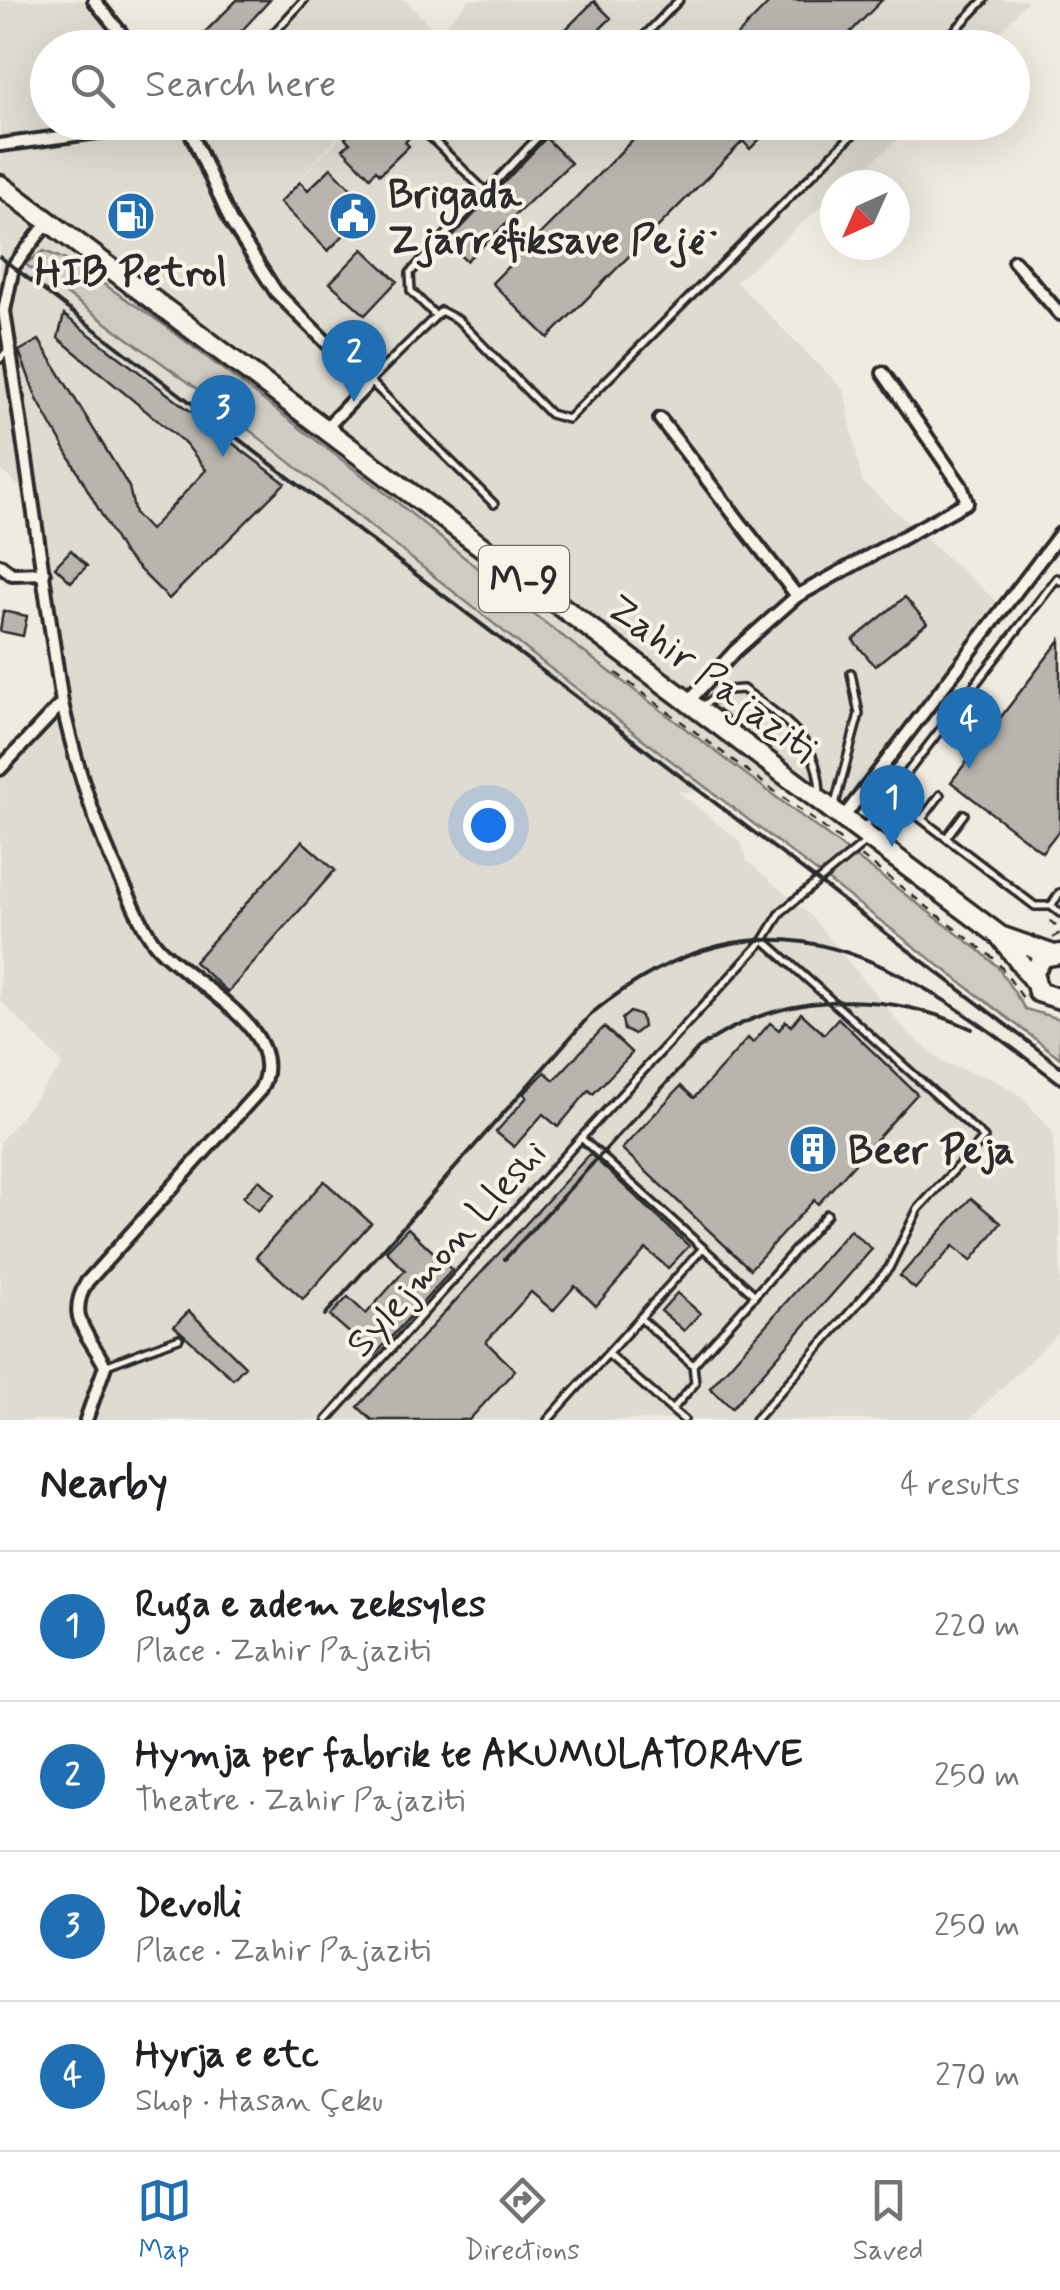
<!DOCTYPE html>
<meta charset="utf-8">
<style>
:root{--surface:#fff;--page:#f2f2f2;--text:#202124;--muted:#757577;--line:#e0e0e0;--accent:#1f6fb2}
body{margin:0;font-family:Mynerve,sans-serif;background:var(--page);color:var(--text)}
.compass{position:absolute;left:820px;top:170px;width:90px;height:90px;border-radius:50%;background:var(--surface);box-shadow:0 10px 40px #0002;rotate:225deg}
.you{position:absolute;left:488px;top:825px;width:35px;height:35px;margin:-25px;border:8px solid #fff;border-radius:50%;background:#1a73e8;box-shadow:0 0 0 15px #1a73e833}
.badge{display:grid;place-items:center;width:65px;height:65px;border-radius:50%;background:var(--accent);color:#fff;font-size:32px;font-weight:700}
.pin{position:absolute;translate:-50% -82px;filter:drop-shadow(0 2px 5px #0008)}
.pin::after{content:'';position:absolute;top:52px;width:35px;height:30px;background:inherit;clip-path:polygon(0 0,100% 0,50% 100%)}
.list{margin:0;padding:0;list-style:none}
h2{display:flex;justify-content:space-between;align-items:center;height:130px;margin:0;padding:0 40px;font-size:42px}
h2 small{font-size:32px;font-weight:400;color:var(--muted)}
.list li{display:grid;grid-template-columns:65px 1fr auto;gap:30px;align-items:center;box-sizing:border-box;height:150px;padding:0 40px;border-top:2px solid var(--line)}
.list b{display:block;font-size:38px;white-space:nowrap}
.list p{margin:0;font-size:32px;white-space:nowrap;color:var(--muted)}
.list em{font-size:32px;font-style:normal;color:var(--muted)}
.icon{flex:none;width:55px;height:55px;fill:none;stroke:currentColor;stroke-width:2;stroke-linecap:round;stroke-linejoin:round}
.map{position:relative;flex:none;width:1060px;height:1420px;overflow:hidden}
.search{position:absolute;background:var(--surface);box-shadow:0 10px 40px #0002;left:30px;right:30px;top:30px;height:110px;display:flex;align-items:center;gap:25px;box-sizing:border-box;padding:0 35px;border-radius:55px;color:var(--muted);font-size:38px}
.sheet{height:730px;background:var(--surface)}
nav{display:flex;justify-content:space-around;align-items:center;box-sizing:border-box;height:140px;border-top:2px solid var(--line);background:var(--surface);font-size:28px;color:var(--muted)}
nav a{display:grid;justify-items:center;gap:5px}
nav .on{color:var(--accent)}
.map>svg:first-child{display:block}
.built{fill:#dedbd1}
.green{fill:#cfcbc2;stroke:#7d7b76;stroke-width:2.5}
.building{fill:#b8b5ae;stroke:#2b2b2b;stroke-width:2.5}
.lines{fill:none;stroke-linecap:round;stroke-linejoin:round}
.service-casing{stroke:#2b2b2b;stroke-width:12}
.minor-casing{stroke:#2b2b2b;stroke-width:18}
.primary-casing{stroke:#2b2b2b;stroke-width:25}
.path{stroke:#2b2b2b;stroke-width:2.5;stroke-dasharray:8 8;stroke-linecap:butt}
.service{stroke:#f7f3e8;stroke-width:5}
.minor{stroke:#f7f3e8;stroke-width:10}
.primary{stroke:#f7f3e8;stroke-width:18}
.rail{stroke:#2b2b2b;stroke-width:4}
.labels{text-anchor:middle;stroke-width:8;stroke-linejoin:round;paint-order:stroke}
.shield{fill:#f7f3e8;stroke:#686764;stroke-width:2.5}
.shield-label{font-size:38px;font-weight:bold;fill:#2b2b2b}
.poi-label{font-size:40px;font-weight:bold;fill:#2b2b2b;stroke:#f7f3e8;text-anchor:start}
.street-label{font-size:40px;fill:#2b2b2b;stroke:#f7f3e8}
</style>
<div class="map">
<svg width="1060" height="1420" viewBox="0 0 1060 1420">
<rect width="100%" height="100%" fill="#efebe0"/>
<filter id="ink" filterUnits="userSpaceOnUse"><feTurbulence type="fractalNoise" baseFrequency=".01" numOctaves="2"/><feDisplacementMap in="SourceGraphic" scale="20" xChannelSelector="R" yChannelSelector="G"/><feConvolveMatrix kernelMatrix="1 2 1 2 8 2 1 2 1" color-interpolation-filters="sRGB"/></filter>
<g filter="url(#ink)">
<path class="built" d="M0,0H94L133,47L48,48V122L351,123L277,203L354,123H916L846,185H835V194L736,282L844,390L862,482L1004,608L843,818L804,790L678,792L741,842L748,862L809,914L907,1032L945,1064L993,1079L1021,1096L1052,1131L1060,1226V1331L969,1420H0V1142L63,1064L0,1000V769L62,703L31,497L0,469Z
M313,0H406L437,34L469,0H1028L987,47L262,48Z"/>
<path class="green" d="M44,251L71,262L163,324L392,498L532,613L979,950L997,966L1025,1009L1060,1019V1058L546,665L195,387L25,264Z"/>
<path class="building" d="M237,0H270L235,38L231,34L218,48H189Z
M772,0H882L835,48H725Z
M594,1L611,18L581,48H547Z
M361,122H409L416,131L405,142L409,146L380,174L376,170L370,177L343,149L350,143L345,138Z
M650,122H777L750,149L743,141L548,338L492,283Z
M546,138L571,163L466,261L447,243Z
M331,168L362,200L340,222L348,231L328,251L280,202L300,182L308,190Z
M363,249L397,281L365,315L330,283Z
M64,315L285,483L169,599L123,553L37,399L19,351L39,340L129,487L135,514L150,530L206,470L186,444L58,338Z
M71,550L87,566L71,582L55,567Z
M905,597L927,623L875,666L853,640Z
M3,611L27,616L23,636L0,631Z
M1060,640V829L1042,852L951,782Z
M302,841L335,870L228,992L194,962Z
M630,1012L641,1016L643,1027L634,1034L624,1030L622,1019Z
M801,1013L824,1034L838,1018L917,1094L818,1204L814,1200L750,1269L622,1149L681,1086L694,1098L748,1038L753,1043L770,1023L779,1030L786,1021L791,1026Z
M604,1027L632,1053L593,1094L589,1090L558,1127L543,1114L514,1147L496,1132L527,1097L524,1094L545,1072L554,1080Z
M590,1154L689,1246L668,1268L646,1249L596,1306L575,1286L553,1311L531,1292L486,1342L515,1370L469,1420H372L358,1407Z
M259,1180L274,1194L258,1211L243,1197Z
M324,1181L371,1223L303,1299L256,1257Z
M971,1198L1001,1223L971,1261L953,1246L915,1289L900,1276Z
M408,1228L452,1270L375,1355L330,1316L348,1297L366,1314L405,1270L386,1251Z
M850,1230L872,1249L732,1408L710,1388Z
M677,1293L700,1313L684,1331L661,1311Z
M189,1311L245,1366L233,1379L174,1326Z"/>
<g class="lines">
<g class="service-casing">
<path id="service" d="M503,36L514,48
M260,48L304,0
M633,48L679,0
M938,48L984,0
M415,122L485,191
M434,314L411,291L410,273L552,122
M0,359L8,350
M370,381L494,504
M369,382L441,311L458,320L550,414L568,419L865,122
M1060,581L1057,578L890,795L1035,906H1051L1060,913
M700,707L728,690L743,689C785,720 818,738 820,793
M834,808L859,714L851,673
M922,819L940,795
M864,828L890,795
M946,838L964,814
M1051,906L1060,893
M764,940L781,912L868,840
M581,1138L764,940L984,1138L918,1209L889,1268L755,1420
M703,1248L755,1295
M640,1318L693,1365
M608,1354L672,1410L695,1383L693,1365L827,1214
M107,1365L179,1338
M672,1410L684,1420
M327,1420L581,1138L703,1248L548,1420"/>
</g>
<g class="minor-casing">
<path id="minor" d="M94,0L133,48
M186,122L231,222L276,292L368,384L325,429
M0,145L173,122
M1014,261L1060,314
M660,419L797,596L735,651L688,702
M0,565L12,574L44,573
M797,596L967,502L961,486L883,373
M62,703C77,770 96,831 127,892C136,910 144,931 157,946C190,984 293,1030 260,1090L87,1282C65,1318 89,1334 105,1366L86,1420
M0,769L62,703L4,311L13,267L49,221
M843,818L1060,534"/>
</g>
<g class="primary-casing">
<path id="primary" d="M0,185L1000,936L1033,980
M1000,936L1051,954
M1060,954L1043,957L1033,973L1038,992L1060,999"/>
</g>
<path class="path" d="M616,673L847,845
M861,856L996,960L1023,998
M1050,921L1060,929
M1053,938L1060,933"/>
<use href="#service" class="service"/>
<use href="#minor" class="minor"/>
<use href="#primary" class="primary"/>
<path class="rail" d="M0,257L1060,1066
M505,1259L698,1049C778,991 883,988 972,1029
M325,1315L592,1013C773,867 905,965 1060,1084"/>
</g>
</g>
<defs>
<g id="fuel-disc" transform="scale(2.5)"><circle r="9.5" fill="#1f6fb2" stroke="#f7f3e8"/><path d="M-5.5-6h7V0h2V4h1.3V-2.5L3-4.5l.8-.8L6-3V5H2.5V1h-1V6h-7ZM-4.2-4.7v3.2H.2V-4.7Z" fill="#fff"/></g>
<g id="civic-disc" transform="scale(2.5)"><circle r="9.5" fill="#1f6fb2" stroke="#f7f3e8"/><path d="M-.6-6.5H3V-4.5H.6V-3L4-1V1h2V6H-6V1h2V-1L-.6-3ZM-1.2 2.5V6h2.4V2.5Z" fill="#fff"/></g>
<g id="building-disc" transform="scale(2.5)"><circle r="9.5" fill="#1f6fb2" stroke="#f7f3e8"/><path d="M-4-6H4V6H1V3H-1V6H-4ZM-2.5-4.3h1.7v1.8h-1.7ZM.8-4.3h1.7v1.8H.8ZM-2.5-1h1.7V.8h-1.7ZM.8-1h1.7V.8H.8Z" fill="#fff"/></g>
</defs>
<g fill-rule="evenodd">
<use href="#fuel-disc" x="131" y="216"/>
<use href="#civic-disc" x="353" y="216"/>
<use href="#building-disc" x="813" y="1149"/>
</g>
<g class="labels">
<rect class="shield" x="479" y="546" width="90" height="66" rx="8"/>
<g class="shield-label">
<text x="524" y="592">M-9</text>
</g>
<g class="poi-label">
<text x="388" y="207">Brigada<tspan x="388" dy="46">Zjarrëfiksave Pejë</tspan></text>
<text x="131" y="285" text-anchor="middle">HIB Petrol</text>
<text x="848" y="1163">Beer Peja</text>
</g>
<g class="street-label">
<text transform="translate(713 677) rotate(37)" y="14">Zahir Pajaziti</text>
<text transform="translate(445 1247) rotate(-48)" y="14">Sylejmon Lleshi</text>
</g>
</g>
</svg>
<svg class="compass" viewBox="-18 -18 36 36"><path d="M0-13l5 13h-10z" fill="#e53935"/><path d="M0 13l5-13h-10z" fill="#757577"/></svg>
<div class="you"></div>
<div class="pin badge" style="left:892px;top:847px">1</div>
<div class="pin badge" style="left:354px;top:402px">2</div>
<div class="pin badge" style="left:223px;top:457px">3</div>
<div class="pin badge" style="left:969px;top:769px">4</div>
<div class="search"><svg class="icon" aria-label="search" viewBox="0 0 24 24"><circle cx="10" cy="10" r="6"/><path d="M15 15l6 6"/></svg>Search here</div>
</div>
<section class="sheet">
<h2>Nearby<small>4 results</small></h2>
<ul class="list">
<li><span class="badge">1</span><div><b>Ruga e adem zeksyles</b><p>Place · Zahir Pajaziti</p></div><em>220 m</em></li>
<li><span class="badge">2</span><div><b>Hymja per fabrik te AKUMULATORAVE</b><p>Theatre · Zahir Pajaziti</p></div><em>250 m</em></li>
<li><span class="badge">3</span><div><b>Devolli</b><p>Place · Zahir Pajaziti</p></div><em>250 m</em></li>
<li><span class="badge">4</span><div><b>Hyrja e etc</b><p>Shop · Hasan Çeku</p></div><em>270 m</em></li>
</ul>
</section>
<nav>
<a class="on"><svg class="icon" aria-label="map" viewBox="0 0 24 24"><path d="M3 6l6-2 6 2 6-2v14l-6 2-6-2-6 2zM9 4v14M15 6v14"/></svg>Map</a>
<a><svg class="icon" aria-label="directions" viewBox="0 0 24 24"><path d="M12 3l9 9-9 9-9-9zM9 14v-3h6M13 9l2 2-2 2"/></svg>Directions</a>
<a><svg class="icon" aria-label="saved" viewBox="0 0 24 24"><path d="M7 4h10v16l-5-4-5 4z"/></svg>Saved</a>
</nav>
